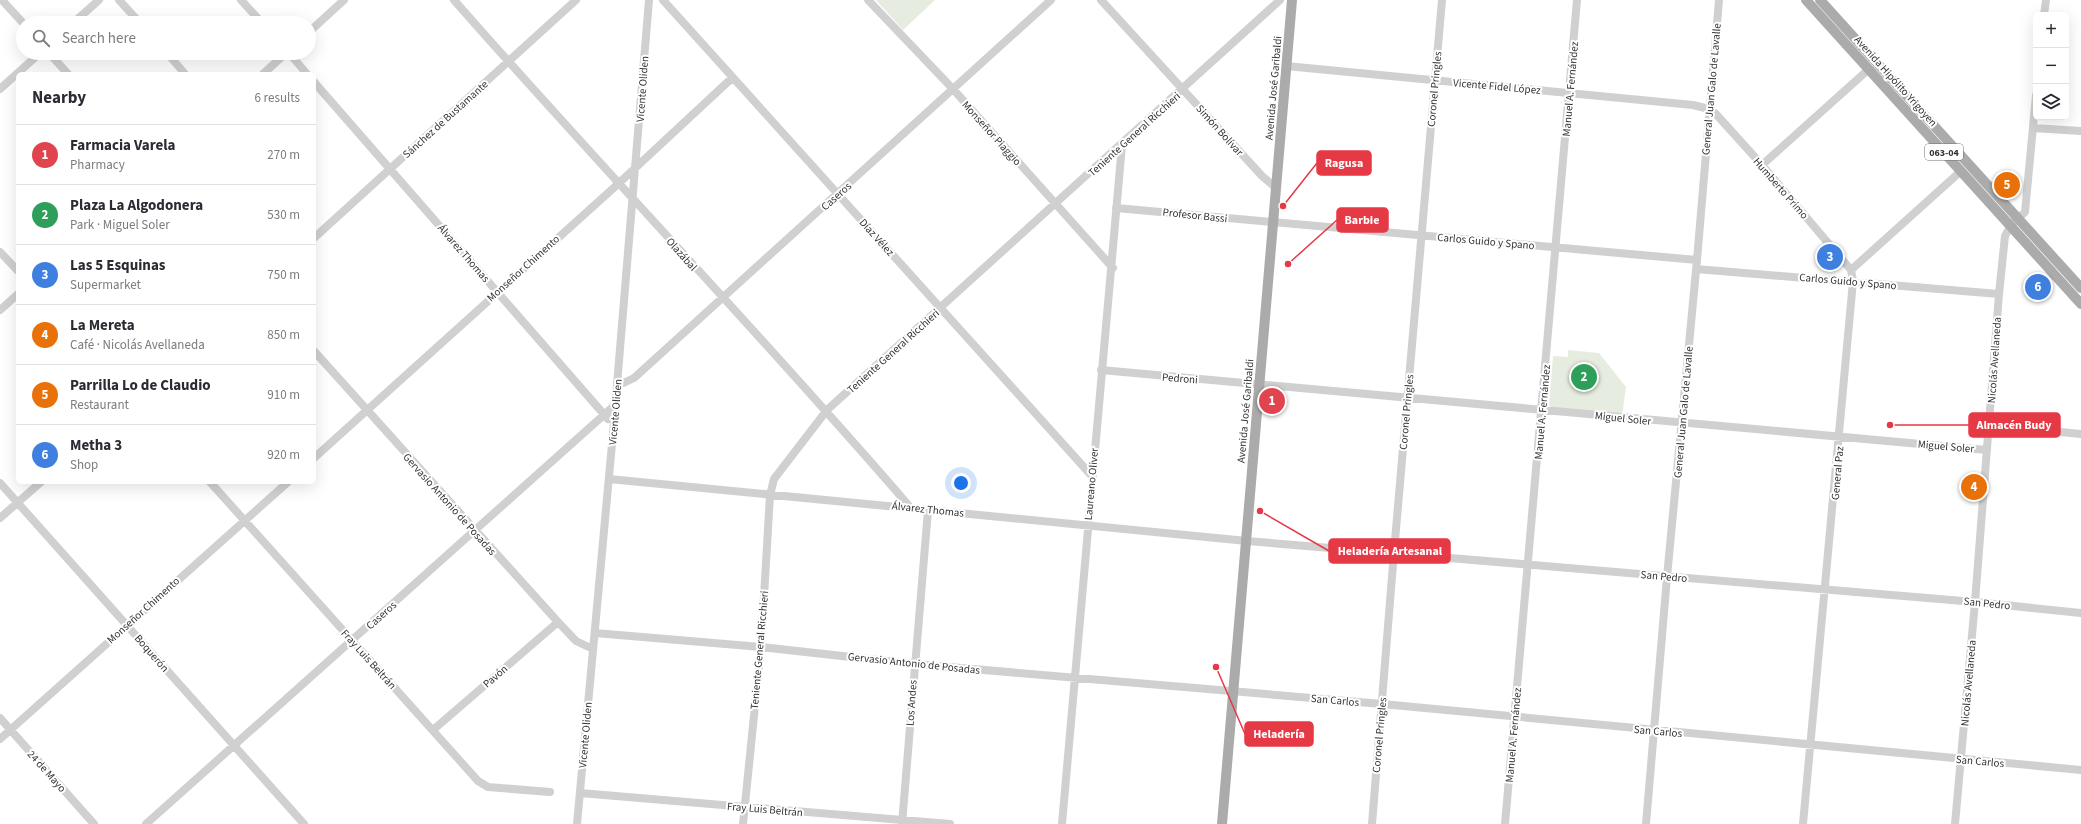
<!DOCTYPE html>
<meta charset="utf-8">
<style>
:root{--surface:#fff;--page:#f7f7f7;--text:#2b2b33;--muted:#7c7c81;--line:#e1e1e2;--accent:#e63946}
body{margin:0;font-family:"Source Sans 3",sans-serif;background:var(--page);color:var(--text)}
.controls{position:absolute;right:12px;top:12px;display:grid;overflow:hidden;border-radius:6px;box-shadow:0 4px 16px #0002}
.controls button{width:36px;height:36px;display:grid;place-items:center;padding:0;border:0;border-bottom:1px solid var(--line);background:var(--surface);color:var(--text);font:20px sans-serif}
.you{position:absolute;left:961px;top:483px;width:14px;height:14px;margin:-10px;border:3px solid #fff;border-radius:50%;background:#1a73e8;box-shadow:0 0 0 6px #1a73e833}
.badge{display:grid;place-items:center;width:26px;height:26px;border-radius:50%;background:var(--accent);color:#fff;font-size:13px;font-weight:700}
.pin{position:absolute;translate:-50% -50%;border:2px solid #fff;box-shadow:0 1px 4px #0006}
.list{margin:0;padding:0;list-style:none}
h2{display:flex;justify-content:space-between;align-items:center;height:52px;margin:0;padding:0 16px;font-size:17px}
h2 small{font-size:13px;font-weight:400;color:var(--muted)}
.list li{display:grid;grid-template-columns:26px 1fr auto;gap:12px;align-items:center;box-sizing:border-box;height:60px;padding:0 16px;border-top:1px solid var(--line)}
.list b{display:block;font-size:15px;white-space:nowrap}
.list p{margin:0;font-size:13px;white-space:nowrap;color:var(--muted)}
.list em{font-size:13px;font-style:normal;color:var(--muted)}
.icon{flex:none;width:22px;height:22px;fill:none;stroke:currentColor;stroke-width:2;stroke-linecap:round;stroke-linejoin:round}
.map{position:relative;flex:none;width:2081px;height:824px;overflow:hidden}
.search{position:absolute;background:var(--surface);box-shadow:0 4px 16px #0002;left:16px;top:16px;width:300px;height:44px;display:flex;align-items:center;gap:10px;box-sizing:border-box;padding:0 14px;border-radius:22px;color:var(--muted);font-size:15px}
.panel{position:absolute;background:var(--surface);box-shadow:0 4px 16px #0002;left:16px;top:72px;width:300px;height:412px;border-radius:6px}
.map>svg:first-child{display:block}
.green{fill:#e6ecdf}
.lines{fill:none;stroke-linecap:round;stroke-linejoin:round}
.minor{stroke:#d0d0d0;stroke-width:8}
.major{stroke:#ababab;stroke-width:10}
.labels{text-anchor:middle;stroke-width:4;stroke-linejoin:round;paint-order:stroke}
.shield{fill:#fff;stroke:#707070;stroke-width:1}
.shield-label{font-size:10px;font-weight:bold;fill:#333}
.street-label{font-size:11px;fill:#333;stroke:#fff}
.leader{fill:none;stroke:#e63946;stroke-width:1.5}
.callout-dot{fill:#e63946;stroke:#fff;stroke-width:1.5}
.callout{fill:#e63946;stroke:#e63946;stroke-width:1.5}
.callout-label{font-size:12px;text-anchor:middle;font-weight:bold;fill:#fff}
</style>
<div class="map">
<svg width="2081" height="824" viewBox="0 0 2081 824">
<rect width="100%" height="100%" fill="#fff"/>
<path class="green" d="M876,0H935L903,30Z
M1568,350L1599,353L1626,387L1622,416L1552,408L1549,405L1553,356L1568,357Z"/>
<g class="lines">
<path class="minor" d="M2,0L23,23
M119,0L140,23
M241,0L262,23
M454,0C604,171 762,335 910,507
M663,0L1091,475
M868,0L953,89L1113,268
M1101,0L1262,176L1276,188
M2044,15L2046,0
M73,23L99,0
M309,32L344,0
M49,53L68,74
M167,53L185,74
M289,53L307,74
M1286,66L1693,105L1709,109L1715,113L1762,165L1851,270
M263,74L286,53
M314,82L608,419
M0,89L40,53
M2033,128L2081,131
M1762,165L1869,69
M1116,208L1697,260
M314,238L576,0
M0,252L18,271
M1696,269L1999,294
M1851,270L1961,171
M0,310L18,294
M314,351L558,622L576,641L593,649
M1101,370L1987,450
M617,386L634,378L1051,0
M1989,425L2081,434
M314,458L618,184L732,78
M609,479L1247,541L1975,602L2081,613
M210,482L478,781L488,787L550,792
M0,483L304,824
M0,518L41,482
M595,633L761,647L914,664L1382,704L2081,770
M0,718L94,824
M433,730L558,622
M0,739L288,482
M580,793L950,824
M146,824L615,405
M577,824L613,433L649,0
M743,824L761,647L770,495L774,479L827,410L1280,0
M902,824L928,510
M1062,824C1080,597 1103,371 1122,145
M1372,824L1394,552L1442,0
M1505,824L1577,0
M1646,824L1667,577L1697,260L1719,0
M1803,824L1853,281L1851,270
M1955,824L1975,602L1999,294L2005,236L2011,225L2025,212L2036,95"/>
<path class="major" d="M1806,0L2081,304
M1820,0L2081,288
M1222,824L1292,0"/>
</g>
<g class="labels">
<rect class="shield" x="1925" y="144" width="38" height="16" rx="3"/>
<g class="shield-label">
<text x="1944" y="156">063-04</text>
</g>
<g class="street-label">
<text transform="translate(1896 81) rotate(48)" y="4">Avenida Hipólito Yrigoyen</text>
<text transform="translate(1497 86) rotate(5)" y="4">Vicente Fidel López</text>
<text transform="translate(1273 88) rotate(-85)" y="4">Avenida José Garibaldi</text>
<text transform="translate(642 89) rotate(-86)" y="4">Vicente Oliden</text>
<text transform="translate(1434 89) rotate(-85)" y="4">Coronel Pringles</text>
<text transform="translate(1570 89) rotate(-85)" y="4">Manuel A. Fernández</text>
<text transform="translate(1711 89) rotate(-85)" y="4">General Juan Galo de Lavalle</text>
<text transform="translate(445 119) rotate(-42)" y="4">Sánchez de Bustamante</text>
<text transform="translate(1220 130) rotate(48)" y="4">Simón Bolívar</text>
<text transform="translate(992 133) rotate(48)" y="4">Monseñor Piaggio</text>
<text transform="translate(1134 134) rotate(-42)" y="4">Teniente General Ricchieri</text>
<text transform="translate(1781 188) rotate(49)" y="4">Humberto Primo</text>
<text transform="translate(836 196) rotate(-42)" y="4">Caseros</text>
<text transform="translate(1195 215) rotate(6)" y="4">Profesor Bassi</text>
<text transform="translate(877 237) rotate(48)" y="4">Díaz Vélez</text>
<text transform="translate(1486 241) rotate(5)" y="4">Carlos Guido y Spano</text>
<text transform="translate(464 253) rotate(49)" y="4">Álvarez Thomas</text>
<text transform="translate(682 254) rotate(48)" y="4">Olazábal</text>
<text transform="translate(523 268) rotate(-42)" y="4">Monseñor Chimento</text>
<text transform="translate(1848 281) rotate(5)" y="4">Carlos Guido y Spano</text>
<text transform="translate(893 351) rotate(-42)" y="4">Teniente General Ricchieri</text>
<text transform="translate(1994 360) rotate(-86)" y="4">Nicolás Avellaneda</text>
<text transform="translate(1180 378) rotate(5)" y="4">Pedroni</text>
<text transform="translate(1245 411) rotate(-85)" y="4">Avenida José Garibaldi</text>
<text transform="translate(615 412) rotate(-85)" y="4">Vicente Oliden</text>
<text transform="translate(1406 412) rotate(-85)" y="4">Coronel Pringles</text>
<text transform="translate(1542 412) rotate(-85)" y="4">Manuel A. Fernández</text>
<text transform="translate(1683 412) rotate(-85)" y="4">General Juan Galo de Lavalle</text>
<text transform="translate(1623 418) rotate(6)" y="4">Miguel Soler</text>
<text transform="translate(1946 446) rotate(5)" y="4">Miguel Soler</text>
<text transform="translate(1837 473) rotate(-85)" y="4">General Paz</text>
<text transform="translate(1091 484) rotate(-85)" y="4">Laureano Oliver</text>
<text transform="translate(450 504) rotate(48)" y="4">Gervasio Antonio de Posadas</text>
<text transform="translate(928 509) rotate(6)" y="4">Álvarez Thomas</text>
<text transform="translate(1664 576) rotate(5)" y="4">San Pedro</text>
<text transform="translate(1987 603) rotate(6)" y="4">San Pedro</text>
<text transform="translate(143 610) rotate(-42)" y="4">Monseñor Chimento</text>
<text transform="translate(381 615) rotate(-42)" y="4">Caseros</text>
<text transform="translate(759 650) rotate(-85)" y="4">Teniente General Ricchieri</text>
<text transform="translate(152 653) rotate(49)" y="4">Boquerón</text>
<text transform="translate(369 659) rotate(48)" y="4">Fray Luis Beltrán</text>
<text transform="translate(914 663) rotate(6)" y="4">Gervasio Antonio de Posadas</text>
<text transform="translate(495 676) rotate(-41)" y="4">Pavón</text>
<text transform="translate(1968 683) rotate(-85)" y="4">Nicolás Avellaneda</text>
<text transform="translate(1335 700) rotate(5)" y="4">San Carlos</text>
<text transform="translate(911 703) rotate(-86)" y="4">Los Andes</text>
<text transform="translate(1658 731) rotate(5)" y="4">San Carlos</text>
<text transform="translate(585 735) rotate(-85)" y="4">Vicente Oliden</text>
<text transform="translate(1379 735) rotate(-85)" y="4">Coronel Pringles</text>
<text transform="translate(1513 735) rotate(-85)" y="4">Manuel A. Fernández</text>
<text transform="translate(1980 761) rotate(5)" y="4">San Carlos</text>
<text transform="translate(47 771) rotate(48)" y="4">24 de Mayo</text>
<text transform="translate(765 809) rotate(5)" y="4">Fray Luis Beltrán</text>
</g>
</g>
<path class="leader" d="M1283 206L1317 163M1288 264L1337 220M1890 425L1969 425M1260 511L1329 551M1216 667L1245 734"/>
<g class="callout-dot">
<circle cx="1283" cy="206" r="4"/>
<circle cx="1288" cy="264" r="4"/>
<circle cx="1890" cy="425" r="4"/>
<circle cx="1260" cy="511" r="4"/>
<circle cx="1216" cy="667" r="4"/>
</g>
<g class="callout">
<rect x="1317" y="151" width="54" height="24" rx="4"/>
<rect x="1337" y="208" width="51" height="24" rx="4"/>
<rect x="1969" y="413" width="91" height="24" rx="4"/>
<rect x="1329" y="539" width="121" height="24" rx="4"/>
<rect x="1245" y="722" width="68" height="24" rx="4"/>
</g>
<g class="callout-label">
<text x="1344" y="167">Ragusa</text>
<text x="1362" y="224">Barbie</text>
<text x="2014" y="429">Almacén Budy</text>
<text x="1390" y="555">Heladería Artesanal</text>
<text x="1279" y="738">Heladería</text>
</g>
</svg>
<div class="controls">
<button>+</button>
<button>−</button>
<button><svg class="icon" aria-label="layers" viewBox="0 0 24 24"><path d="M12 4l9 5-9 5-9-5zM3 14l9 5 9-5"/></svg></button>
</div>
<div class="you"></div>
<div class="pin badge" style="left:1272px;top:401px;background:#e0444e">1</div>
<div class="pin badge" style="left:1584px;top:377px;background:#2e9e5b">2</div>
<div class="pin badge" style="left:1830px;top:257px;background:#3f7fe0">3</div>
<div class="pin badge" style="left:1974px;top:487px;background:#e8710a">4</div>
<div class="pin badge" style="left:2007px;top:185px;background:#e8710a">5</div>
<div class="pin badge" style="left:2038px;top:287px;background:#3f7fe0">6</div>
<div class="search"><svg class="icon" aria-label="search" viewBox="0 0 24 24"><circle cx="10" cy="10" r="6"/><path d="M15 15l6 6"/></svg>Search here</div>
<section class="panel">
<h2>Nearby<small>6 results</small></h2>
<ul class="list">
<li><span class="badge" style="background:#e0444e">1</span><div><b>Farmacia Varela</b><p>Pharmacy</p></div><em>270 m</em></li>
<li><span class="badge" style="background:#2e9e5b">2</span><div><b>Plaza La Algodonera</b><p>Park · Miguel Soler</p></div><em>530 m</em></li>
<li><span class="badge" style="background:#3f7fe0">3</span><div><b>Las 5 Esquinas</b><p>Supermarket</p></div><em>750 m</em></li>
<li><span class="badge" style="background:#e8710a">4</span><div><b>La Mereta</b><p>Café · Nicolás Avellaneda</p></div><em>850 m</em></li>
<li><span class="badge" style="background:#e8710a">5</span><div><b>Parrilla Lo de Claudio</b><p>Restaurant</p></div><em>910 m</em></li>
<li><span class="badge" style="background:#3f7fe0">6</span><div><b>Metha 3</b><p>Shop</p></div><em>920 m</em></li>
</ul>
</section>
</div>
